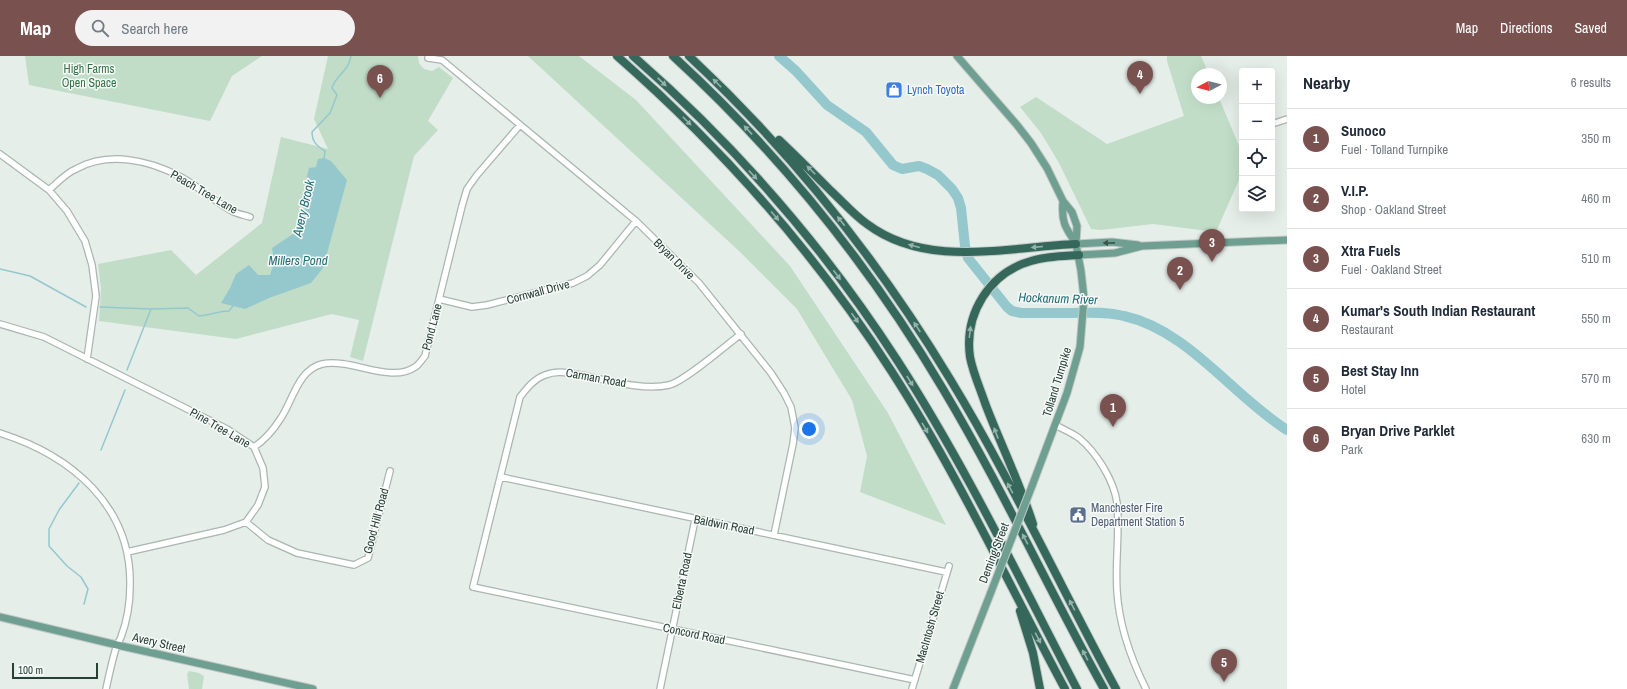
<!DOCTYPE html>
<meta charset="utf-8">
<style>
:root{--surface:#fff;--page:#f2f2f3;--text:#1f2937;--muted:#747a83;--line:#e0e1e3;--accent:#79514f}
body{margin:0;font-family:"Archivo Narrow",sans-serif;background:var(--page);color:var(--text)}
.controls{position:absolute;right:12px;top:12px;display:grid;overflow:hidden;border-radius:4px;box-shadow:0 4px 16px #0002}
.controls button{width:36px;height:36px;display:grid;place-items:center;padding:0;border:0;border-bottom:1px solid var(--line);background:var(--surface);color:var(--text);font:20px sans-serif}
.compass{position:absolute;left:1191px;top:12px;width:36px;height:36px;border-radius:50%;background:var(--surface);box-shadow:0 4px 16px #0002;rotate:263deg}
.scale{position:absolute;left:12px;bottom:10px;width:86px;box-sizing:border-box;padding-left:4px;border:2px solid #263f37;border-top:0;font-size:11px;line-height:14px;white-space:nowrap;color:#263f37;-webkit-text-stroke:3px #f7faf8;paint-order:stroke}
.you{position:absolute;left:809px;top:373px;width:14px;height:14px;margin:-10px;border:3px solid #fff;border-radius:50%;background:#1a73e8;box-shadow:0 0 0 6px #1a73e833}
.badge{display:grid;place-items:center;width:26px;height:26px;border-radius:50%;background:var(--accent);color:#fff;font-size:13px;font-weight:700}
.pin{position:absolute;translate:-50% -33px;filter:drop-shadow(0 1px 2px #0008)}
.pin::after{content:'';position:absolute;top:21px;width:14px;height:12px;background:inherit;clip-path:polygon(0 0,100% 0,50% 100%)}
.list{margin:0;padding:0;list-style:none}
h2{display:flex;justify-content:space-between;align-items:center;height:52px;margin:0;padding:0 16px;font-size:17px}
h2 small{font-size:13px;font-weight:400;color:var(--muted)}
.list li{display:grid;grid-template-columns:26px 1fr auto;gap:12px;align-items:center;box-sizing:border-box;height:60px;padding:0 16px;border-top:1px solid var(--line)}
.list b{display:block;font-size:15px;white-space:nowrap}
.list p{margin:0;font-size:13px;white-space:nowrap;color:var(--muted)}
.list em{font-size:13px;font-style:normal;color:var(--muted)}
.icon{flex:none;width:22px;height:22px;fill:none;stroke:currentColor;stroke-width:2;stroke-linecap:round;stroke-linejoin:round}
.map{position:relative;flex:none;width:1287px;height:633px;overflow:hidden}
header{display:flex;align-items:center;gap:24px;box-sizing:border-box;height:56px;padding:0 20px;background:var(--accent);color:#fff}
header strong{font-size:19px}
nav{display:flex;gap:22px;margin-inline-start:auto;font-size:14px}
.search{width:280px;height:36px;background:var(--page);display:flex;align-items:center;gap:10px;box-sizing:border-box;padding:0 14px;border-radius:22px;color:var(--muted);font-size:15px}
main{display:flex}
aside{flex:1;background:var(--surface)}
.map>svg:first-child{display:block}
.green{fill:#c1ddc7}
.water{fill:#94c8cd}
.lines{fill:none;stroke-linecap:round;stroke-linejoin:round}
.stream{stroke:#94c8cd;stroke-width:1.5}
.river{stroke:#94c8cd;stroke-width:10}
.minor-casing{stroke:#a9b6b1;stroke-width:8}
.major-casing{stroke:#c2c9c7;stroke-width:9}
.highway-casing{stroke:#c2c9c7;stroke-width:10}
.minor{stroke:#fff;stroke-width:5.5}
.major{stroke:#6f9f90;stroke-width:7}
.highway{stroke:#35685b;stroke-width:8}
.major-bridge-casing{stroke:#c2c9c7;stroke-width:9;stroke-linecap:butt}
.major-bridge{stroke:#6f9f90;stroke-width:7}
.oneway{fill:#96b1aa}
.oneway2{fill:#38574d}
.labels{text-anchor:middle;stroke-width:3;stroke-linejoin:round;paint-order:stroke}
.park-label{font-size:12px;fill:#347248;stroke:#f7faf8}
.shop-label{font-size:12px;fill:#366cbe;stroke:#f7faf8;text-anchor:start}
.street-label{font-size:12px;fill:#263f37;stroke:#f7faf8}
.service-label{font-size:12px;fill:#4e5e75;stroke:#f7faf8;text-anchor:start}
.water-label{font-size:13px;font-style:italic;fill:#256d76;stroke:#f7faf8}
</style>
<header>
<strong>Map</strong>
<div class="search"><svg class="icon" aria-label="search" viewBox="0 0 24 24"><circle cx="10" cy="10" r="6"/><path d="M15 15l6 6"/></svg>Search here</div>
<nav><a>Map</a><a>Directions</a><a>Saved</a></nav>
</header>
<main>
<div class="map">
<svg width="1287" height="633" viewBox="0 0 1287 633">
<rect width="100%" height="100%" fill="#e6eeea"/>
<path class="green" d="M25,0H262L232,20L210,65L29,29Z
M328,0H418L419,7L424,13L432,15L439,11L453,22L428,65L438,74L414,100L363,305L350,301L359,264L332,258L236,283L99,265L101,233L98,208L171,194L196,219L262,167L281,81L328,93L314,63Z
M528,0H579L636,44L790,210L888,357L946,469L860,436L867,400L852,344L797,253L740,196Z
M1167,0H1201L1209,18H1197V42H1219L1242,97V117L1216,176L1153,168L1101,174L1091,173L1059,107L1041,77L1020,51L1036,41L1107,88L1184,60L1167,5Z
M189,615L199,617L204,620L202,633H189L187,618Z"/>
<path class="water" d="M324,102L331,105L347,124L323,212L311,227L269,242L245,253L221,247L230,232L236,218L249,209L258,219H270L274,207L272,192L296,176L303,162L306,145L305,128L309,112L316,111L318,103Z"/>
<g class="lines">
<path class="stream" d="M324,103L325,95C317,90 312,86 312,76L330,57L337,39L332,32C336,18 348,17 351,0
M0,213L30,220L86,251
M100,251L151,253L188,252L199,260C210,259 219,255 229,255L233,250
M127,314L151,253
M101,394L125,334
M79,427L59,454L49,473V490L67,510L81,521L88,533L84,548"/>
<path class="river" d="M779,0L796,15L827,49L866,76L893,109L902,113L919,110L927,113L938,119L952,133L958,142L961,152L965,190L968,202L1007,251L1012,255L1021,257C1036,257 1052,257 1067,257C1086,257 1105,255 1124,260C1188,274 1232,339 1287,374"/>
<g class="minor-casing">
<path id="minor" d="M428,2L442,4L636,165L699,227L771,317L784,337L791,351L795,372L793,388L774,479
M1272,68L1287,63
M0,98L49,134L67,155L85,185L92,209L96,240L87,303
M49,134C57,127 66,117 76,113C109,95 149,104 181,121C199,131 214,145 232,155C237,158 244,159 250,161
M439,243L472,251L487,249L573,227L587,220L600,209L636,165
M0,268L44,281L227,373L254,391L263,412L265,431L258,449L246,466L224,474L127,496
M741,278C725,290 685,325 669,329C643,335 607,324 581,319C569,317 557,314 545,319C534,323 527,332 520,341L473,531L915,624
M1055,369C1063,373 1072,377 1079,382C1096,396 1114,424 1117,447C1120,476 1115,505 1117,535C1119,569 1131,603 1146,633
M0,377C70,399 132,449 130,530C130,546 127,565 121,581C120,584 117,588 116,592C112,605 109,619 106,633
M254,391C265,384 274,373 281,362C293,344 298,314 322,308C352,302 391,328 415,311C419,309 422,303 425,300L462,150L467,133L477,119L520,69
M501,421L946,516
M246,466L268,484L297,497L354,509L368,502L390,415
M660,633L695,464
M912,633L949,510"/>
</g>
<g class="major-casing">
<path id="major" d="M957,0L1017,69L1031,87L1047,112L1063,145L1072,156L1077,170L1076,188L1081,215L1084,242L1080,291L1067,337L1032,430
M1063,145C1061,165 1065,172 1076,187
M1076,188L1112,186L1138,189
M1079,199L1115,197L1142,190L1287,184
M0,561L117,589L313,633
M953,633L991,536"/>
</g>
<g class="highway-casing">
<path id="highway" d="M617,0C722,92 816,198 892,316C957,417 1008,527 1065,633
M633,0C734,88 824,191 897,304C965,409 1019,522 1077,633
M673,0C779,97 870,210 943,333C1001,430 1049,534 1104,633
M689,0C791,95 878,204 950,323C1011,423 1060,530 1116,633
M779,84C797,101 814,118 831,135C843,146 854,159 867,168C927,213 1007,191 1076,188
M1033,468C1020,427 1000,387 985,347C980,332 973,317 970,301C964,258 989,217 1031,205C1046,200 1063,200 1079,199
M1020,555L1033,597L1040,633"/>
</g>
<use href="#minor" class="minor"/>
<use href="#major" class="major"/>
<use href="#highway" class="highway"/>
<g class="major-bridge-casing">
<path id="major-bridge" d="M991,536L1032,430"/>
</g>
<use href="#major-bridge" class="major-bridge"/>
</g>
<defs><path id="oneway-solid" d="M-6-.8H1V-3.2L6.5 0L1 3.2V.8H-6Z"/></defs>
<g class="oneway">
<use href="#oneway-solid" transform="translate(662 26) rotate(43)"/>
<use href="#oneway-solid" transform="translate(717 27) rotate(-135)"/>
<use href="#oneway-solid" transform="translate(687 65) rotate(45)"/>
<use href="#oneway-solid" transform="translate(748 74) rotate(-133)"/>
<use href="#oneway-solid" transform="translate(811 114) rotate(-135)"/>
<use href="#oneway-solid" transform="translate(753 119) rotate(47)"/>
<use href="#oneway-solid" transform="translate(775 160) rotate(50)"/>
<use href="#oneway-solid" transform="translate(841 165) rotate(-128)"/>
<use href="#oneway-solid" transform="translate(914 190) rotate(-165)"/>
<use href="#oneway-solid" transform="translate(1037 191) rotate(175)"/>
<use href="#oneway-solid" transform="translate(837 219) rotate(53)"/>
<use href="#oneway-solid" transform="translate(855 262) rotate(54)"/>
<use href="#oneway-solid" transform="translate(917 271) rotate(-123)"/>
<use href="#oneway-solid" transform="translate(970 276) rotate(-83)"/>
<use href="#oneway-solid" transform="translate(910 325) rotate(58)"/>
<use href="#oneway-solid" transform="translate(925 372) rotate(60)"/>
<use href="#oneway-solid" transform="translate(996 377) rotate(-111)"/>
<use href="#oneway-solid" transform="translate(1010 432) rotate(-118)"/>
<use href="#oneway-solid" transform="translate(1025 483) rotate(-118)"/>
<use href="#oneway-solid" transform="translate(1072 549) rotate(-118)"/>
<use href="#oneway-solid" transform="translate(1038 582) rotate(62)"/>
<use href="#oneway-solid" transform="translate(1085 599) rotate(-118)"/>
</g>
<use class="oneway2" href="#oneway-solid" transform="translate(1109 187) rotate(179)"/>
<defs>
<g id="shop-square" transform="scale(0.9)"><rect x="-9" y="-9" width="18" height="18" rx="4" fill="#3f7fe0" stroke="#f7faf8"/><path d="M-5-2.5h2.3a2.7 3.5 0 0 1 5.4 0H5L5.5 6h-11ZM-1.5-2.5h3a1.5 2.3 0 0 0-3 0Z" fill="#fff"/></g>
<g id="civic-square" transform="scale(0.9)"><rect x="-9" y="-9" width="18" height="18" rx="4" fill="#5c6f8a" stroke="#f7faf8"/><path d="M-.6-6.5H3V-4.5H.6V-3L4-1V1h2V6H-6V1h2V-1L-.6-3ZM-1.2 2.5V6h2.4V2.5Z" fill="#fff"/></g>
</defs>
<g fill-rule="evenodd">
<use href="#shop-square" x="894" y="34"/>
<use href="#civic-square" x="1078" y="459"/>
</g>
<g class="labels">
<g class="park-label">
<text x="89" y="17">High Farms<tspan x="89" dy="14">Open Space</tspan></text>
</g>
<g class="shop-label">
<text x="907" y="38">Lynch Toyota</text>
</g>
<g class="street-label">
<text transform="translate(204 136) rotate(30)" y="4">Peach Tree Lane</text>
<text transform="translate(674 203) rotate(45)" y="4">Bryan Drive</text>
<text transform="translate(538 236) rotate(-15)" y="4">Cornwall Drive</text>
<text transform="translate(432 271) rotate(-75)" y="4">Pond Lane</text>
<text transform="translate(596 322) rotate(10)" y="4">Carman Road</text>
<text transform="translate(1057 326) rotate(-73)" y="4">Tolland Turnpike</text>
<text transform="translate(220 372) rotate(30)" y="4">Pine Tree Lane</text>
<text transform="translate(376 465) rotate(-75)" y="4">Good Hill Road</text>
<text transform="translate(724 469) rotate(11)" y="4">Baldwin Road</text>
<text transform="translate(994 497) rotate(-69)" y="4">Deming Street</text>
<text transform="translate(682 525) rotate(-78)" y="4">Elberta Road</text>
<text transform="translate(930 571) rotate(-74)" y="4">MacIntosh Street</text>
<text transform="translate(694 578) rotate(12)" y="4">Concord Road</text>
<text transform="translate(159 587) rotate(13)" y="4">Avery Street</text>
</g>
<g class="service-label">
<text x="1091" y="456">Manchester Fire<tspan x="1091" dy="14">Department Station 5</tspan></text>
</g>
<g class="water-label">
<text transform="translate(303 152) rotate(-77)" y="5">Avery Brook</text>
<text x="298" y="209">Millers Pond</text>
<text transform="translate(1058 242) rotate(2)" y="5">Hockanum River</text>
</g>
</g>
</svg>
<div class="controls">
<button>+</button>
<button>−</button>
<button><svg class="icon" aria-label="locate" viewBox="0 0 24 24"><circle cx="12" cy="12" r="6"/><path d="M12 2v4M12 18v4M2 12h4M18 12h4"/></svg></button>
<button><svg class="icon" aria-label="layers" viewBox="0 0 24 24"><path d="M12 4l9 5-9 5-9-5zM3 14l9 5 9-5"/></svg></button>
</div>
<svg class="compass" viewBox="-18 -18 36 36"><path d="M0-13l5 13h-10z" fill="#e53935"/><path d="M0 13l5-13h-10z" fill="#747a83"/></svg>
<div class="scale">100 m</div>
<div class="you"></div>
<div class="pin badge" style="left:1113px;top:371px">1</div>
<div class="pin badge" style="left:1180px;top:234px">2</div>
<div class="pin badge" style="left:1212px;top:206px">3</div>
<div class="pin badge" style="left:1140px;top:38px">4</div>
<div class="pin badge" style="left:1224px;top:626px">5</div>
<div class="pin badge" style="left:380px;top:42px">6</div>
</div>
<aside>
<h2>Nearby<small>6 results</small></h2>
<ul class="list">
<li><span class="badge">1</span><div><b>Sunoco</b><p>Fuel · Tolland Turnpike</p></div><em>350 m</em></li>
<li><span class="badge">2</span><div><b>V.I.P.</b><p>Shop · Oakland Street</p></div><em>460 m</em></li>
<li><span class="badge">3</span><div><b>Xtra Fuels</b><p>Fuel · Oakland Street</p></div><em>510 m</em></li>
<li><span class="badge">4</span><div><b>Kumar's South Indian Restaurant</b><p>Restaurant</p></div><em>550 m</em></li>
<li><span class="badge">5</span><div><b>Best Stay Inn</b><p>Hotel</p></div><em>570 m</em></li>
<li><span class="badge">6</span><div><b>Bryan Drive Parklet</b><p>Park</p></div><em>630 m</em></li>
</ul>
</aside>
</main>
